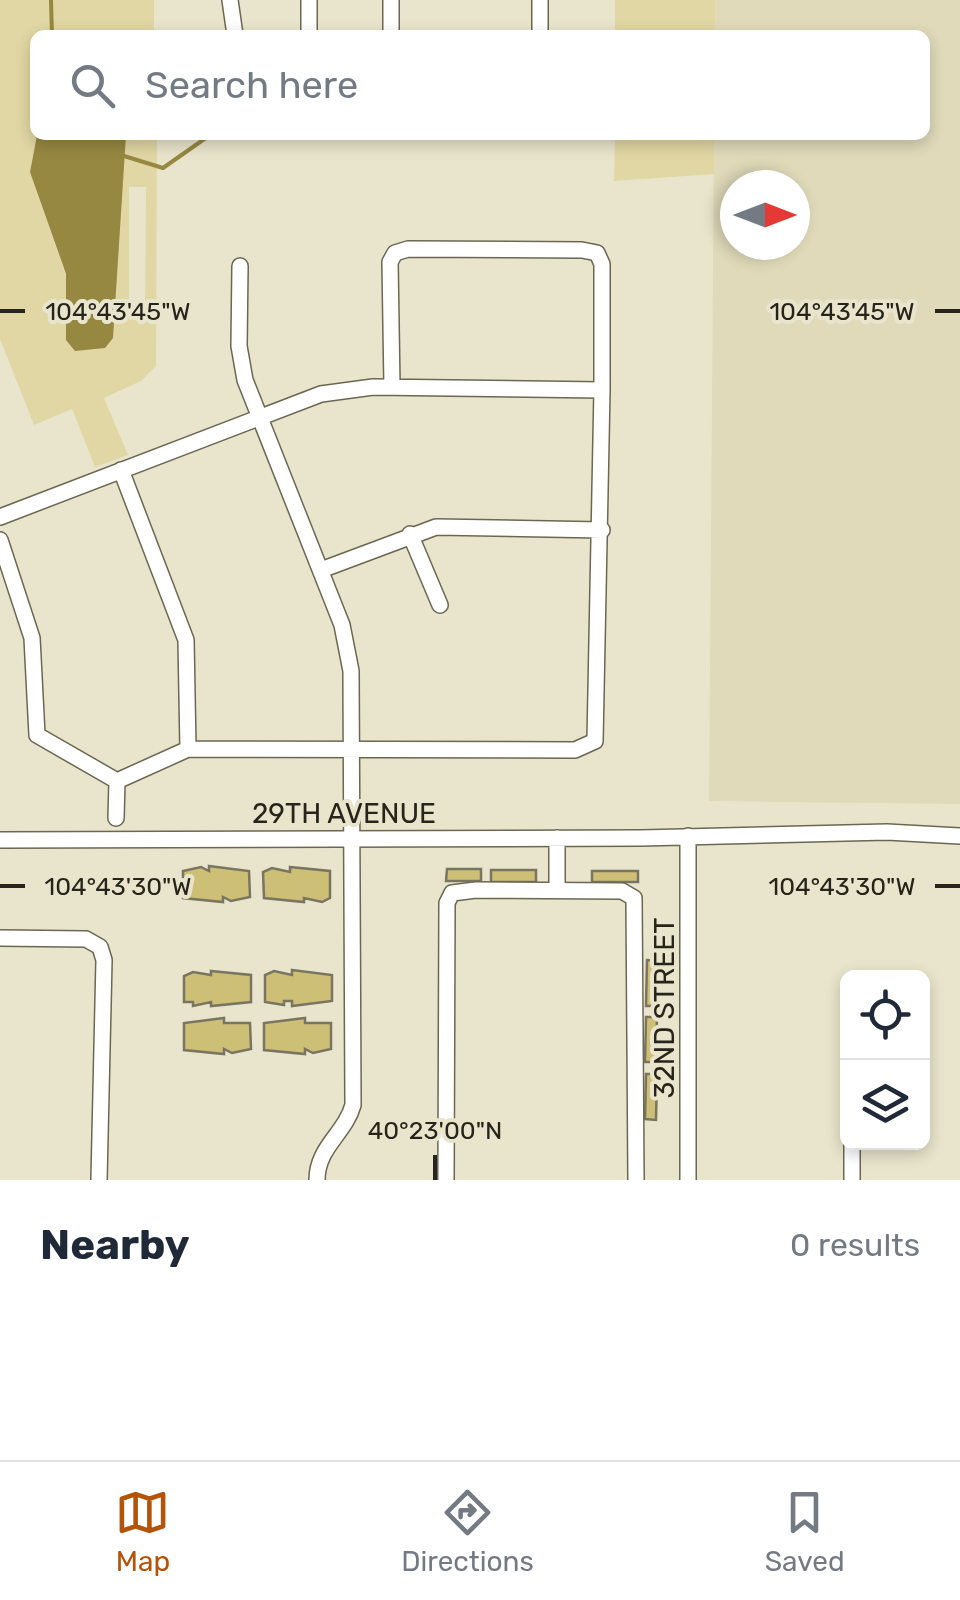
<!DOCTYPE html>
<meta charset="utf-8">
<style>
:root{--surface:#fff;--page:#f6f6f7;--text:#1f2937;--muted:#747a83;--line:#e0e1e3;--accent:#b45309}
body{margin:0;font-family:Rubik,sans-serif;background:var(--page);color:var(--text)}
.controls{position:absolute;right:30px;bottom:30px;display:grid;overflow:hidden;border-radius:15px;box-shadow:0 5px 15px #0003}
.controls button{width:90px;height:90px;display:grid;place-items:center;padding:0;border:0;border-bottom:2px solid var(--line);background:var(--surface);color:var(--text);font:50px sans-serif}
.compass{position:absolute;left:720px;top:170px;width:90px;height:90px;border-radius:50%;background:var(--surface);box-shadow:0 5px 15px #0003;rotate:90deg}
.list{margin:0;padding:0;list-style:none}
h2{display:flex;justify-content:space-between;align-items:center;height:130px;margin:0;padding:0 40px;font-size:42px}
h2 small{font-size:32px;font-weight:400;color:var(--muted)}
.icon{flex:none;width:55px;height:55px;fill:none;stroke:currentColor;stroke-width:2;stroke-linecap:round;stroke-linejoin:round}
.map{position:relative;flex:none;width:960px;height:1180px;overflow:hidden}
.search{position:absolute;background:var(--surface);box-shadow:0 5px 15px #0003;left:30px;right:30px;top:30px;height:110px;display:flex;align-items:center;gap:25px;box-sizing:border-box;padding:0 35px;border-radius:15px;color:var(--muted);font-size:38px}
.sheet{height:280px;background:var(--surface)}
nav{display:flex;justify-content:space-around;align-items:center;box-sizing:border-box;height:140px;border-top:2px solid var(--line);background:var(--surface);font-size:28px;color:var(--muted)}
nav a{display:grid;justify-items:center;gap:5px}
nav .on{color:var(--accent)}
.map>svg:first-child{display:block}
.built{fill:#e0daba;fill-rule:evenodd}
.green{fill:#e1d7a4;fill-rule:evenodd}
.water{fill:#968840}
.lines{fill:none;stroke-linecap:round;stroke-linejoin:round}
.stream{stroke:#968840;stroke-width:4}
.building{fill:#cebf77;stroke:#7a7560;stroke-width:2.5}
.minor-casing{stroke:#6b6752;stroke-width:18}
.minor{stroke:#fff;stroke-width:15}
.ticks{fill:none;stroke:#26241b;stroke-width:4}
.labels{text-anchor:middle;stroke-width:8;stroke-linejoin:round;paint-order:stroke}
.street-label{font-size:28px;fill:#26241b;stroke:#e9e5cc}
.ticks-label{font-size:25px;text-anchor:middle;fill:#26241b;stroke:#e9e5cc;stroke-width:8;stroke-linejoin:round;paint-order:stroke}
</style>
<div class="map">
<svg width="960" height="1180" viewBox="0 0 960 1180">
<rect width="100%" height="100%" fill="#e9e5cc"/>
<path class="built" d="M715,0H960V804L709,801L714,135H925V35H715ZM735,185H795V245H735Z"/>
<path class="green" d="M0,0H154V35H35L37,135L30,172L66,276V340L121,183L126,135H157L156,366L141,381L104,398L128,455L95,467L72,409L34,425L0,339ZM129,187H146L145,318H129Z
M615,0H715V35H615Z
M615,135H714V174L614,181Z"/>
<path class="water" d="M37,135H126L113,338L105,348L75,351L66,340V274L30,172Z"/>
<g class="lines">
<path class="stream" d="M51,0L52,35
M124,156L163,168L210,135"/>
</g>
<path class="building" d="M209,866L249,871L250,897L231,901L223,897V902L183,898V871L201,867L209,871Z
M290,867L330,871V898L322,902L304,898V902L264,898L263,872L272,868L290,872Z
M447,869H481V881H446Z
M491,870H536V882H491Z
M592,871H638V882H592Z
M647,960L658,961L657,1006H646Z
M292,970L332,975V1001L292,1006V1001H284V1005L265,1002V975L274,971L292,975Z
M211,971L251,975V1002L211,1006V1002L193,1006V1002H184V976L193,972L211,975Z
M646,1017H657L656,1062H645Z
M224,1018V1023H250L251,1049L232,1053L224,1049V1054L184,1050V1023Z
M305,1018V1023H331V1049L313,1053L305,1049V1054L264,1050V1023Z
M646,1074H657L656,1120L645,1119Z"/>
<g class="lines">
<g class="minor-casing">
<path id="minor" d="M230,0L235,35
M391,0V35
M309,35V0
M540,35V0
M240,266L239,346L245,380L342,625L351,671L353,1105C345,1134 317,1147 317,1180
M392,387L390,262L395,253L408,249L582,250L597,253L602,264V390
M121,470L186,640L188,749
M0,517L321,394L373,387L602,390L595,741L575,750L188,749L117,781L37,735L32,638L0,540
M410,534L440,605
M321,570L436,527L602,530
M116,818L117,781
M688,836V1180
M557,838V890
M0,840L641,838L887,832L960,836
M0,938L86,939L100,947L104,960L99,1180
M852,1142V1180
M446,1180L447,903L452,893L476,890L622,891L634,898L636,1180"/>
</g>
<use href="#minor" class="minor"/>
</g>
<path class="ticks" d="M0,311H25M935,311H960M0,886H25M935,886H960M435,1155V1180"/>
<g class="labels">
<g class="street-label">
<text x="344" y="823">29TH AVENUE</text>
<text transform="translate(664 1008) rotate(-90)" y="10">32ND STREET</text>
</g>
</g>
<g class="ticks-label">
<text x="842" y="320">104°43'45"W</text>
<text x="118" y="320">104°43'45"W</text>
<text x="118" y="895">104°43'30"W</text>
<text x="842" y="895">104°43'30"W</text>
<text x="435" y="1139">40°23'00"N</text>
</g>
</svg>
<div class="controls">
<button><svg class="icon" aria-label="locate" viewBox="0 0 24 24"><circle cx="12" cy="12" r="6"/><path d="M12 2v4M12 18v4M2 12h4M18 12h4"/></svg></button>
<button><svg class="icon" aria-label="layers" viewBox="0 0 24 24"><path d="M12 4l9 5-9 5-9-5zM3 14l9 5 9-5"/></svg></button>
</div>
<svg class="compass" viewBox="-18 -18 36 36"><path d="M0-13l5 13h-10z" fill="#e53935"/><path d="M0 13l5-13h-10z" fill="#747a83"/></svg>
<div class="search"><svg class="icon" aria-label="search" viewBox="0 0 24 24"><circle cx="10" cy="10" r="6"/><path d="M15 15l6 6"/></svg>Search here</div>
</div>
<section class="sheet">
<h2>Nearby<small>0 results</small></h2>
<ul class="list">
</ul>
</section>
<nav>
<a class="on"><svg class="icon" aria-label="map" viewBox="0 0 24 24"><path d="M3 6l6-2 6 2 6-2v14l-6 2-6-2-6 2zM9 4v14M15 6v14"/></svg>Map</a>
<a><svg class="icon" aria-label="directions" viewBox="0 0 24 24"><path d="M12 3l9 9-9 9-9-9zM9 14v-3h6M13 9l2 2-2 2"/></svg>Directions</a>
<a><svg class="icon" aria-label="saved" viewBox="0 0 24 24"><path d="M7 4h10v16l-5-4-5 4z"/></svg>Saved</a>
</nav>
